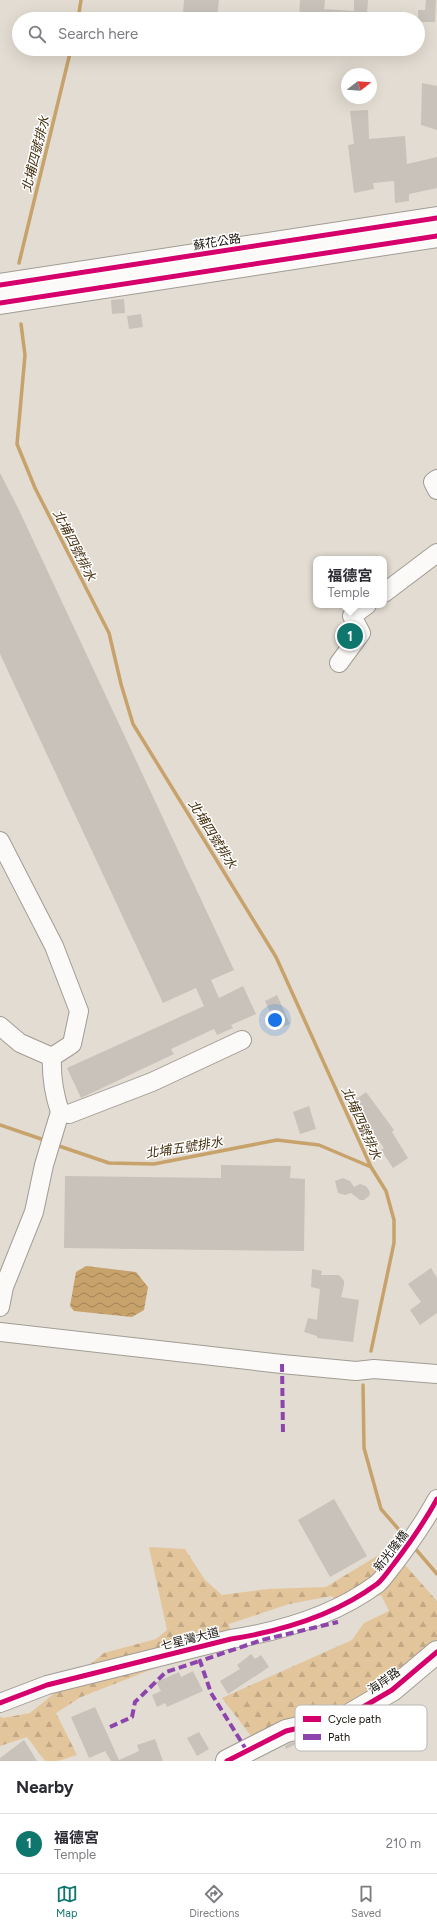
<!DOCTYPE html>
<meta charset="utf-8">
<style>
:root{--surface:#fff;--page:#f7f7f7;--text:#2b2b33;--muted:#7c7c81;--line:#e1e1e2;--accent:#0f766e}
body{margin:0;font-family:Figtree,"Noto Sans TC",sans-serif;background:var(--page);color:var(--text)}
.compass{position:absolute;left:341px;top:68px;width:36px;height:36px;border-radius:50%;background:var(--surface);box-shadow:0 4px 16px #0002;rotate:73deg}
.you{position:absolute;left:275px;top:1020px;width:14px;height:14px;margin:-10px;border:3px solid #fff;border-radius:50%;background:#1a73e8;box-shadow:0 0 0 6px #1a73e833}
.badge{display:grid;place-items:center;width:26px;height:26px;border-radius:50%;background:var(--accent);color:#fff;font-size:13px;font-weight:700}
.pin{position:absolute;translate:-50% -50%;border:2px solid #fff;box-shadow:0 1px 4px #0006}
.popup{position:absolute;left:313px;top:556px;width:74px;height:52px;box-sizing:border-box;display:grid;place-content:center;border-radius:8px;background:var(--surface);filter:drop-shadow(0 1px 3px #0005);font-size:13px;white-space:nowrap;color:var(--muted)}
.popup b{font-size:15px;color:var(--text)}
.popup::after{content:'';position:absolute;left:50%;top:100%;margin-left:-8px;border:8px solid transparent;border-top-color:var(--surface)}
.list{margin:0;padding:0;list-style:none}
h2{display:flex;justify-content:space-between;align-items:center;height:52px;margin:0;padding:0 16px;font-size:17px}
h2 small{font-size:13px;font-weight:400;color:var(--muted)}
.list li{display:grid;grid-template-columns:26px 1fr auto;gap:12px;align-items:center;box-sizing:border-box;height:60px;padding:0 16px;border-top:1px solid var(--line)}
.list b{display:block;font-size:15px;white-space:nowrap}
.list p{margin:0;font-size:13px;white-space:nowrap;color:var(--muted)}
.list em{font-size:13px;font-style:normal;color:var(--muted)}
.icon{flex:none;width:22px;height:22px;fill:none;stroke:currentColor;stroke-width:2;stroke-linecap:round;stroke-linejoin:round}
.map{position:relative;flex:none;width:437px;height:1761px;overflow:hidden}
.search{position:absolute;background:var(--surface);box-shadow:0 4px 16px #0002;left:12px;right:12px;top:12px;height:44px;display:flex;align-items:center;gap:10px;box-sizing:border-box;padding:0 14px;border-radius:22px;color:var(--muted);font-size:15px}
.sheet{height:112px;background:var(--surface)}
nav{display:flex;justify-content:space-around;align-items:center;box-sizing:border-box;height:56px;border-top:1px solid var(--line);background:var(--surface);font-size:11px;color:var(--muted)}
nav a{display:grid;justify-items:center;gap:2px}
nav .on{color:var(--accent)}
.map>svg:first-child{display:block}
.forest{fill:url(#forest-firs)}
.water{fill:url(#water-waves)}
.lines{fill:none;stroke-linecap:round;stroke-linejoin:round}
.stream{stroke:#c7a26a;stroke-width:3.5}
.building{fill:#c8c2ba}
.minor-casing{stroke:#a19c94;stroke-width:20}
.major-casing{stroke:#a19c94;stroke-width:24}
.minor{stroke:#fbfaf8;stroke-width:18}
.major{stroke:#fbfaf8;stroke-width:22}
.quiet{stroke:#8e44ad;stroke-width:4;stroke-dasharray:8 4;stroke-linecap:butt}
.cycleway-casing{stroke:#fff;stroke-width:8}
.cycleway{stroke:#d6006c;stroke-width:5}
.labels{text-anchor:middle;stroke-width:3;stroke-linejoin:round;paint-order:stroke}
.street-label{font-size:12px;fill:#19140e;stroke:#fff}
.water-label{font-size:13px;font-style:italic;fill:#442f0e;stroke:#fff}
.key{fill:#fff;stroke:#bab8b7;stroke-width:1}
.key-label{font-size:11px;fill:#19140e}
</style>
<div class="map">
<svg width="437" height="1761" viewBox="0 0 437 1761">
<defs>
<pattern id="forest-firs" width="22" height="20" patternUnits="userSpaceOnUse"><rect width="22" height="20" fill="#e3c59c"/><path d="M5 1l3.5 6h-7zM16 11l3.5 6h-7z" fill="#c2a885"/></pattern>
<pattern id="water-waves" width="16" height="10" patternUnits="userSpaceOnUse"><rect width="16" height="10" fill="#c7a26a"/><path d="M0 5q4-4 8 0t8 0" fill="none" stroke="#a18356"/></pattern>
</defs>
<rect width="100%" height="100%" fill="#e3dcd2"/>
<path class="forest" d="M149,1547L185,1549L205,1580L222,1595L268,1589L326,1587L390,1548L437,1601V1646L354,1706L251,1736L222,1698L352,1640L364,1623L389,1611L381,1595L341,1608L332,1596L289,1604L229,1624L232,1638L81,1697L56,1713L77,1755L58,1761H45L27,1737L0,1746V1716L3,1718L30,1713L104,1653L156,1639L167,1630Z"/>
<path class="water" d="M86,1266L136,1272L148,1287L144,1310L132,1317L74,1311L70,1306L76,1272Z"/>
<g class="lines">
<path class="stream" d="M78,19L81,0
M19,263L71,49
M21,324L25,355L17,444L35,488L109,633L121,684L133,724L276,957L371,1167L386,1191L394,1220V1243L371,1351
M0,1125L47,1141
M56,1145L109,1163L154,1164L277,1140L319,1145L371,1167
M363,1385L364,1448L381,1509L407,1539
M413,1546L437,1574"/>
</g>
<path class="building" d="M184,0H219L217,17L183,13Z
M300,0H325L324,9L354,11V0H368L367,14L355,13V19H299Z
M426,0H436L435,22H418V10H425Z
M422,83L437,86V130L421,125Z
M368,110L369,139L405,136L407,164L437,157V188L409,194V201L395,203L394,181L373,183L374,189L354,193L348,145L354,144L350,111Z
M124,299L125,313L112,314L111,300Z
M141,314L143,327L129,329L127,316Z
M0,473L19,510L234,970L211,980L219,998L243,986L256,1014L231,1025L233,1028L217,1035L214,1029L171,1049L174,1054L81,1098L67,1068L204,1006L196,988L163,1003L0,654Z
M277,995L290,1024L278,1029L265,1001Z
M366,1092L394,1130L392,1132L408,1158L393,1168L381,1150L384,1148L351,1103Z
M309,1106L316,1129L300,1134L293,1112Z
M221,1165L291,1166L290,1178L305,1179L304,1251L64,1248L65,1176L221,1178Z
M343,1178L350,1181L354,1187L360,1184L366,1186L370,1192L369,1196L364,1200H360L351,1193L345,1195L338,1193L335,1181Z
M431,1268L437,1278V1313L420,1325L410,1310L421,1302L408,1284Z
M312,1269L322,1271L321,1275H339L344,1281V1285L341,1297L359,1300L353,1342L317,1338V1336L304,1332L308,1318L317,1320L320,1289L311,1287Z
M334,1499L367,1556L330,1577L298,1520Z
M251,1654L255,1659L261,1655L269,1667L228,1694L220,1681L240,1669L237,1665Z
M193,1671L203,1691L167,1707L165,1703L157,1707L152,1695L161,1691L156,1682L179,1672L181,1677Z
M95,1707L119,1760L139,1751L137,1745L155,1739L163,1761H111L105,1751L89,1758L71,1717Z
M199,1732L209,1749L197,1756L187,1738Z
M306,1739L286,1749L285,1746L290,1743Z
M24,1740L37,1761H0V1758Z"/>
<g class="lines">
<g class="minor-casing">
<path id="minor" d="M437,479L433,482L437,490
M384,593L437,553
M339,663L361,633L352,616L367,605
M0,841L54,946L79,1011L72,1044L52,1057L20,1043L0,1026
M52,1057C51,1077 54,1094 60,1112L69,1114L152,1082L242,1040
M0,1307L4,1287L34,1212L44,1165L60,1112
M0,1332L282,1364L356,1371L374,1369L437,1374
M0,1703L47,1685L231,1639C282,1631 335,1615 377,1584C383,1579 388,1571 393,1565C409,1544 424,1523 437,1499"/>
</g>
<g class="major-casing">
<path id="major" d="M0,285L437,218
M0,303L437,236
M227,1761L286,1731L346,1717L392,1690L437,1652"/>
</g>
<use href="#minor" class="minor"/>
<use href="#major" class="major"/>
<path class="quiet" d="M282,1364L283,1433
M110,1727L132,1717L135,1702L166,1672L200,1661
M247,1751L211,1693L200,1661L262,1640L338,1622"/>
<g class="cycleway-casing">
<path id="cycleway" d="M0,285L437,218
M0,303L437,236
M0,1703L47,1685L231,1639C282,1631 335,1615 377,1584C383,1579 388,1571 393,1565C409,1544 424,1523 437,1499
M227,1761L286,1731L346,1717L392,1690L437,1652"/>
</g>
<use href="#cycleway" class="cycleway"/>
</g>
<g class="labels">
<g class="street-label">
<text transform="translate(217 242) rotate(-9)" y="4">蘇花公路</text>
<text transform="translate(391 1551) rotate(-52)" y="4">新光隆橋</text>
<text transform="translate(190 1639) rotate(-14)" y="4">七星灣大道</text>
<text transform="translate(384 1681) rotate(-35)" y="4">海岸路</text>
</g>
<g class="water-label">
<text transform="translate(35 154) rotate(-76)" y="5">北埔四號排水</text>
<text transform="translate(75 545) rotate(63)" y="5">北埔四號排水</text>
<text transform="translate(213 834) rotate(58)" y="5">北埔四號排水</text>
<text transform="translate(362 1123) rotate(66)" y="5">北埔四號排水</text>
<text transform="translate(184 1147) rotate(-9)" y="5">北埔五號排水</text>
</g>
</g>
<rect x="295" y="1705" width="132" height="46" rx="6" class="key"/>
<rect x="303" y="1716" width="18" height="6" fill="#d6006c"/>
<rect x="303" y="1734" width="18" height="6" fill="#8e44ad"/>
<g class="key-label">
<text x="328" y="1723">Cycle path</text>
<text x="328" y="1741">Path</text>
</g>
</svg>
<svg class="compass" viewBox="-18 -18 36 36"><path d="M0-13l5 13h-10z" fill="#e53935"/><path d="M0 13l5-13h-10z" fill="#7c7c81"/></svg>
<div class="you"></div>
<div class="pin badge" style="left:350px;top:636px">1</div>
<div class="popup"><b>福德宮</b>Temple</div>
<div class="search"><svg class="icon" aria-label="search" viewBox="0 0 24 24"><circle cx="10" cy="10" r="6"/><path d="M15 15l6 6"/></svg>Search here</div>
</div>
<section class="sheet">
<h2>Nearby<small></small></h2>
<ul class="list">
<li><span class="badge">1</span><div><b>福德宮</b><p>Temple</p></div><em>210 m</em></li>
</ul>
</section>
<nav>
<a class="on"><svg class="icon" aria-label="map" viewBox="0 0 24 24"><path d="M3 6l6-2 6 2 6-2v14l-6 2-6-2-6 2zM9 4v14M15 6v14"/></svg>Map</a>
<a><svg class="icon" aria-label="directions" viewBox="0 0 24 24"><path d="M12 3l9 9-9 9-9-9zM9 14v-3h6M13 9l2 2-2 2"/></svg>Directions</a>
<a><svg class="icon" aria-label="saved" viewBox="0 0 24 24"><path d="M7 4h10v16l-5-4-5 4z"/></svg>Saved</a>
</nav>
